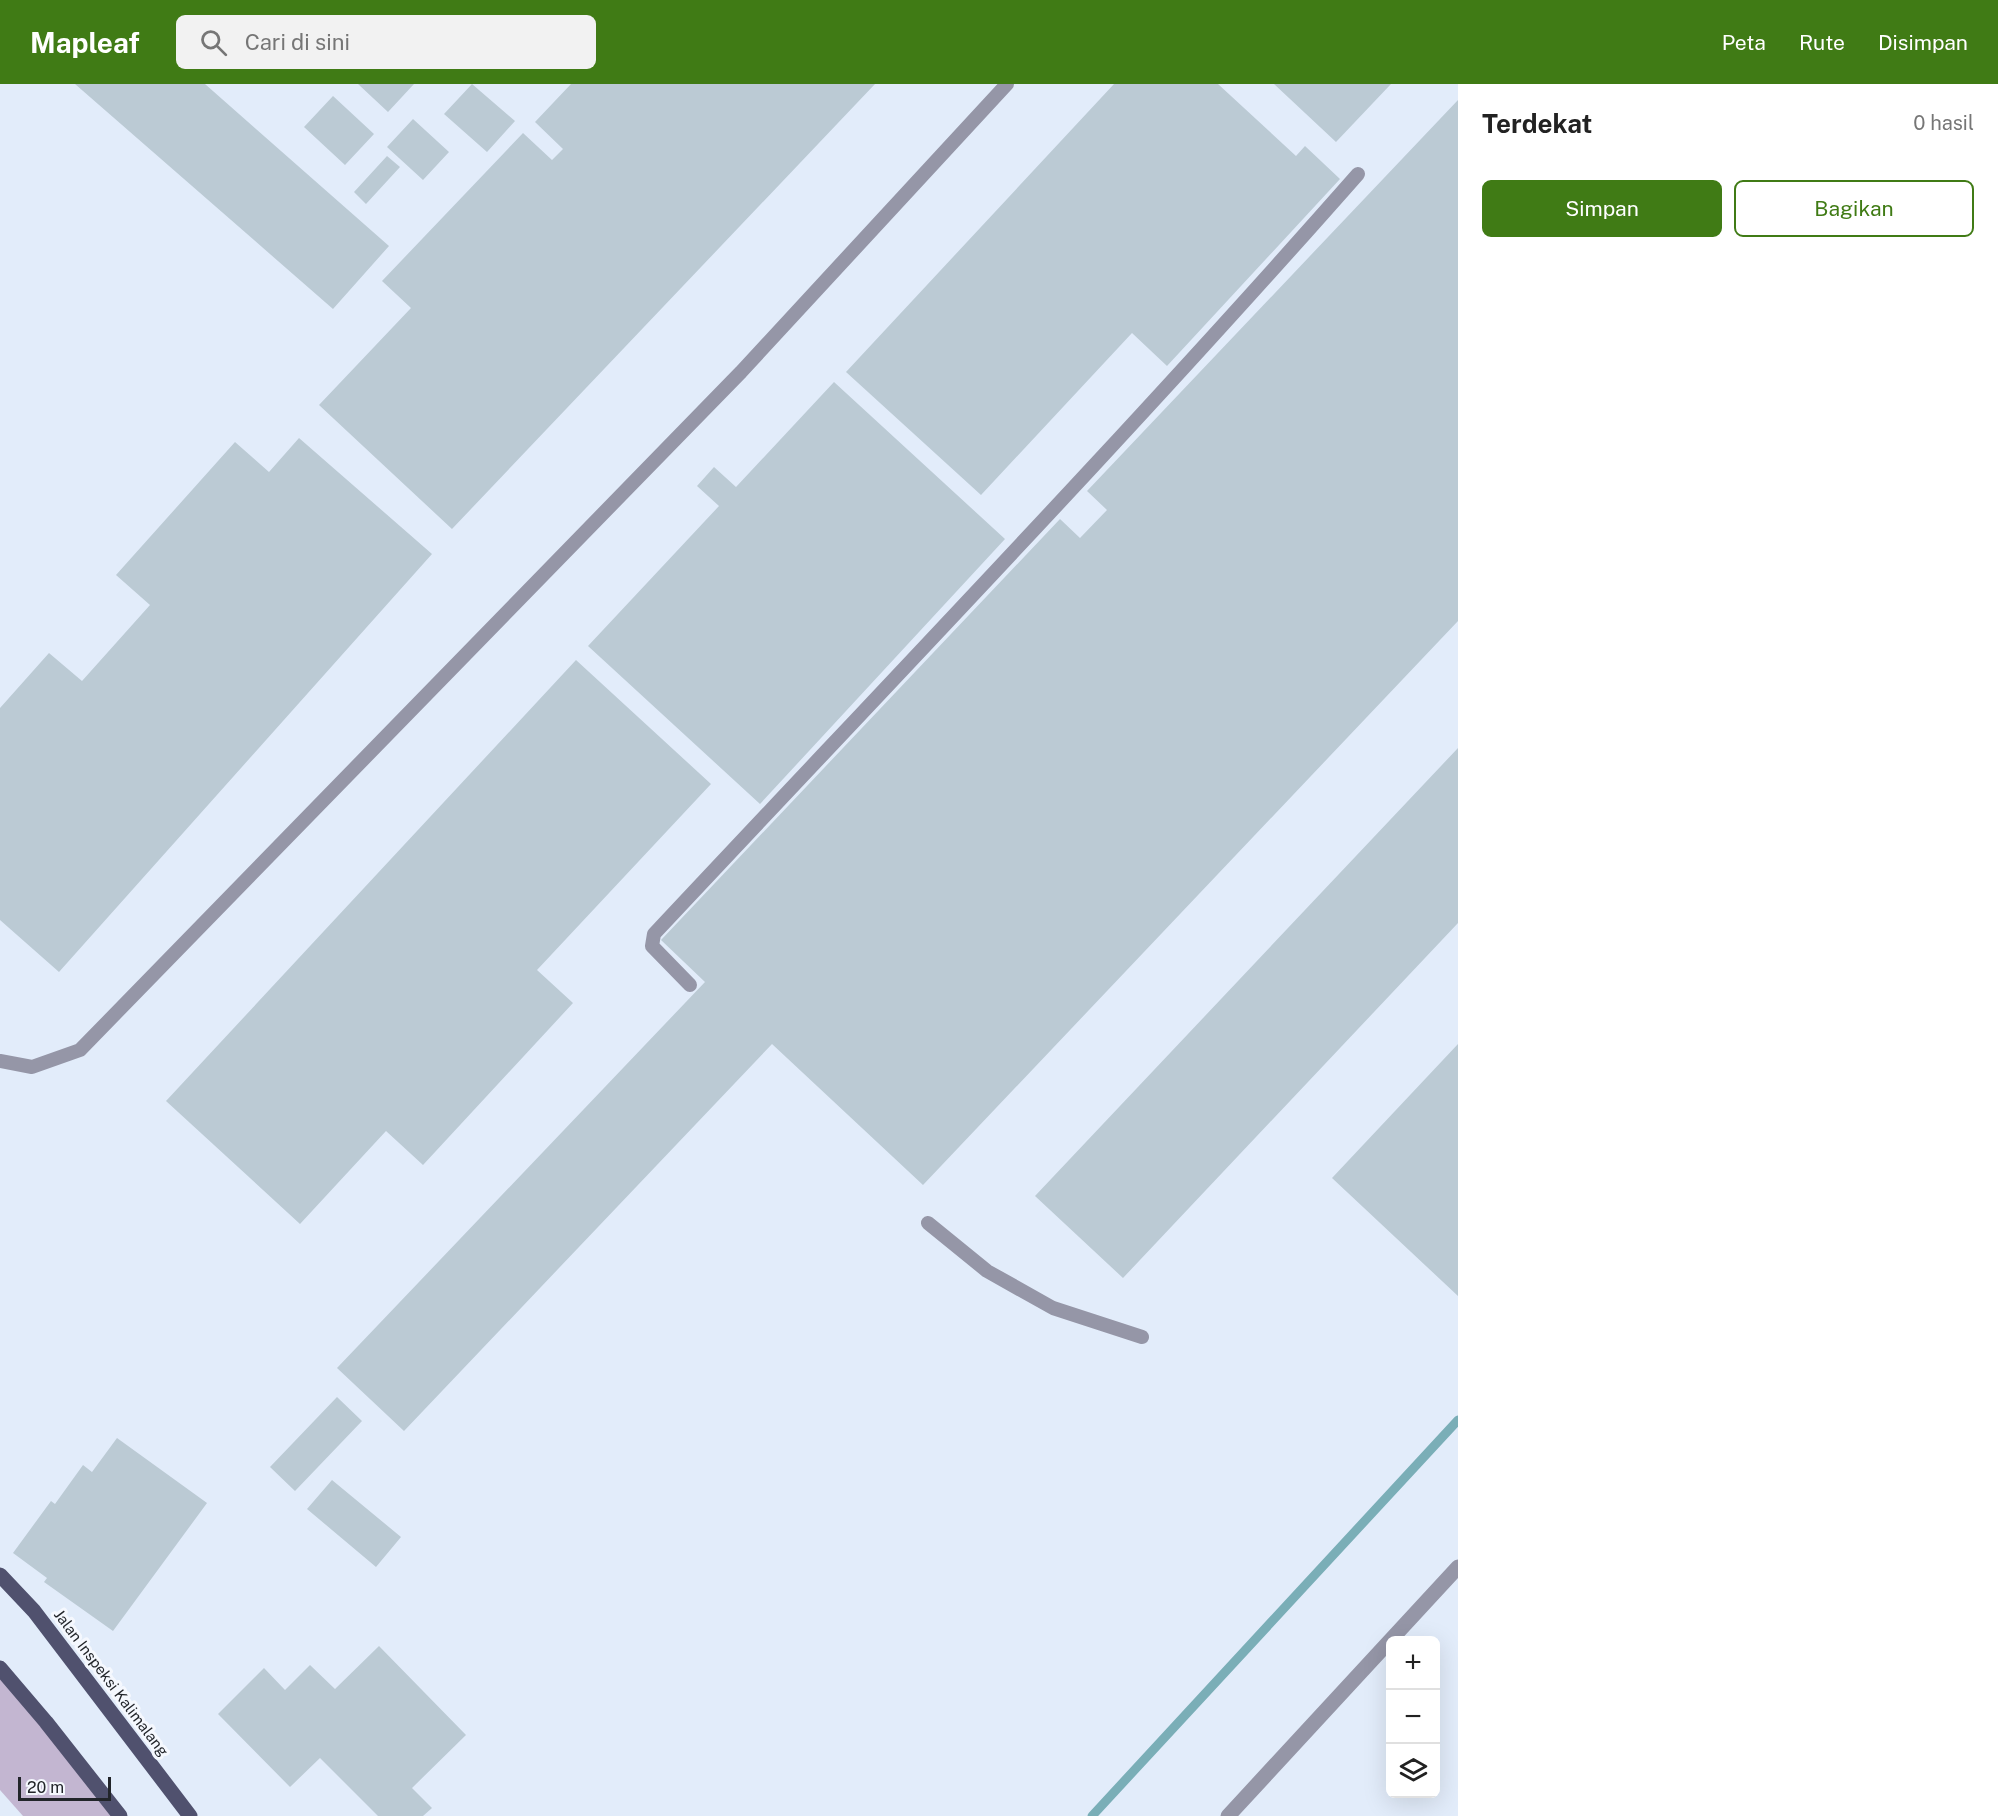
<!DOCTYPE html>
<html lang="id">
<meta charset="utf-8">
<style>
:root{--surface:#fff;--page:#f2f2f2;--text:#222;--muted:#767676;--line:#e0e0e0;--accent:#407b15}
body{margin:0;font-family:"Public Sans",sans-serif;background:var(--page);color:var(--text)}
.controls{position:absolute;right:18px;bottom:18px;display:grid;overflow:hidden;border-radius:9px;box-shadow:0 6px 24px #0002}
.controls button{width:54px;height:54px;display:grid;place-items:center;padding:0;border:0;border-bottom:2px solid var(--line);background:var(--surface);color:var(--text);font:30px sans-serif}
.scale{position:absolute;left:18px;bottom:15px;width:93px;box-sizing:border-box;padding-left:6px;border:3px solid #22252a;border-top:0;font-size:16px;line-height:21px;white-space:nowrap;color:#22252a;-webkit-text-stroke:4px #f5f8fe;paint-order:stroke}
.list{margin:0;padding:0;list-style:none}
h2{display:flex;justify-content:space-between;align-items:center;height:78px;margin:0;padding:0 24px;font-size:26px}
h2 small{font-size:20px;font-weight:400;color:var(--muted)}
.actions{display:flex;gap:12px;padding:18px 24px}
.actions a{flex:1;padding:14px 0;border:2px solid var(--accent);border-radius:9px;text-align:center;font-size:21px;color:var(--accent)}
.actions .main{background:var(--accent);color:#fff}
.icon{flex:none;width:33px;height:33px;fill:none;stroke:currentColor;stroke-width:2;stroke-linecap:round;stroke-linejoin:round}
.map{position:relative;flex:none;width:1458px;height:1732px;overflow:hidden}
header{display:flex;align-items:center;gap:36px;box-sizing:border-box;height:84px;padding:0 30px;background:var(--accent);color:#fff}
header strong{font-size:28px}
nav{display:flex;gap:33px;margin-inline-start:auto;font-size:21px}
.search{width:420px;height:54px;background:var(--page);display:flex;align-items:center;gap:15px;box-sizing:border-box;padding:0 21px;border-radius:9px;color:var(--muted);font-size:22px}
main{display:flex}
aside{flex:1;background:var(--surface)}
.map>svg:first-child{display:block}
.green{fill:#c3b6d1}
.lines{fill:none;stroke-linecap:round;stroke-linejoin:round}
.stream{stroke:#7aaeb7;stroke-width:9}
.building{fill:#bbcad4}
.lane{stroke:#9596a7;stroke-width:14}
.street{stroke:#9596a7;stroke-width:15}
.primary{stroke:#50516e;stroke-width:15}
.labels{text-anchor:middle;stroke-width:6;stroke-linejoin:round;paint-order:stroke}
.street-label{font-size:15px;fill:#22252a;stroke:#f5f8fe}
</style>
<header>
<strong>Mapleaf</strong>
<div class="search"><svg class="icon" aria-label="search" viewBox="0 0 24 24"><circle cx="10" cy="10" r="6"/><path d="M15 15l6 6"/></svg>Cari di sini</div>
<nav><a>Peta</a><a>Rute</a><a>Disimpan</a></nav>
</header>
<main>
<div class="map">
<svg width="1458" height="1732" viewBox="0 0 1458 1732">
<rect width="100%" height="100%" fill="#e2ecfa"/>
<path class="green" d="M0,1584L119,1732H23L0,1706Z"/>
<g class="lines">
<path class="stream" d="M1092,1732L1458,1336"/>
</g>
<path class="building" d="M75,0H205L389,162L333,225Z
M358,0H414L388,28Z
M472,0L515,37L487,68L444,30Z
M571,0H875L452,445L319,321L411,224L382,197L523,49L552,76L563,65L535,38Z
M1114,0H1218L1296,72L1305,62L1340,95L1167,282L1132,249L981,411L846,288Z
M1274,0H1391L1336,58Z
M333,12L374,50L345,81L304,43Z
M1458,16V537L923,1101L772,960L404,1347L337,1284L705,898L661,856L1060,435L1080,454L1107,426L1087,407Z
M413,35L449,68L423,96L387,63Z
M387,72L400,83L366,120L354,108Z
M834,298L1005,455L760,720L588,562L719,422L697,402L714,383L736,403Z
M299,354L432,470L59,888L0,836V624L49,569L82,597L150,521L116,491L235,358L269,388Z
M576,576L711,700L537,886L573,919L423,1081L386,1047L300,1140L166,1017Z
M1458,664V839L1123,1194L1035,1112Z
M1458,960V1212L1332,1094Z
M337,1313L362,1337L295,1407L270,1383Z
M117,1354L207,1419L113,1547L44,1498L47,1494L13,1469L51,1417L55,1420L83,1381L92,1388Z
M332,1396L401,1453L376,1483L307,1425Z
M379,1562L466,1651L412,1704L432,1724L423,1732H378L320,1674L290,1703L218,1630L264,1584L285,1606L310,1581L335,1605Z"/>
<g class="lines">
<path class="lane" d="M690,901L652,862L654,850C890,598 1130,349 1358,90
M0,977L32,983L80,966L741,288L1007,0
M928,1139L987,1187L1053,1224L1142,1253"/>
<path class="street" d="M1228,1732L1458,1483"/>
<path class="primary" d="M0,1491L34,1527L190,1732
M0,1584L46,1638L120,1732"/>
</g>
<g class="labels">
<g class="street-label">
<text transform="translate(111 1599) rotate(53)" y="5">Jalan Inspeksi Kalimalang</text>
</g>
</g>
</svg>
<div class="controls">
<button>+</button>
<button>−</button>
<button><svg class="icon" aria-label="layers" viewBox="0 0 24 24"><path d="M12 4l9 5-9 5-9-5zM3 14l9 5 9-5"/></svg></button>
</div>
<div class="scale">20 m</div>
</div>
<aside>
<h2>Terdekat<small>0 hasil</small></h2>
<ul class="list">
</ul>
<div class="actions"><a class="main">Simpan</a><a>Bagikan</a></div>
</aside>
</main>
